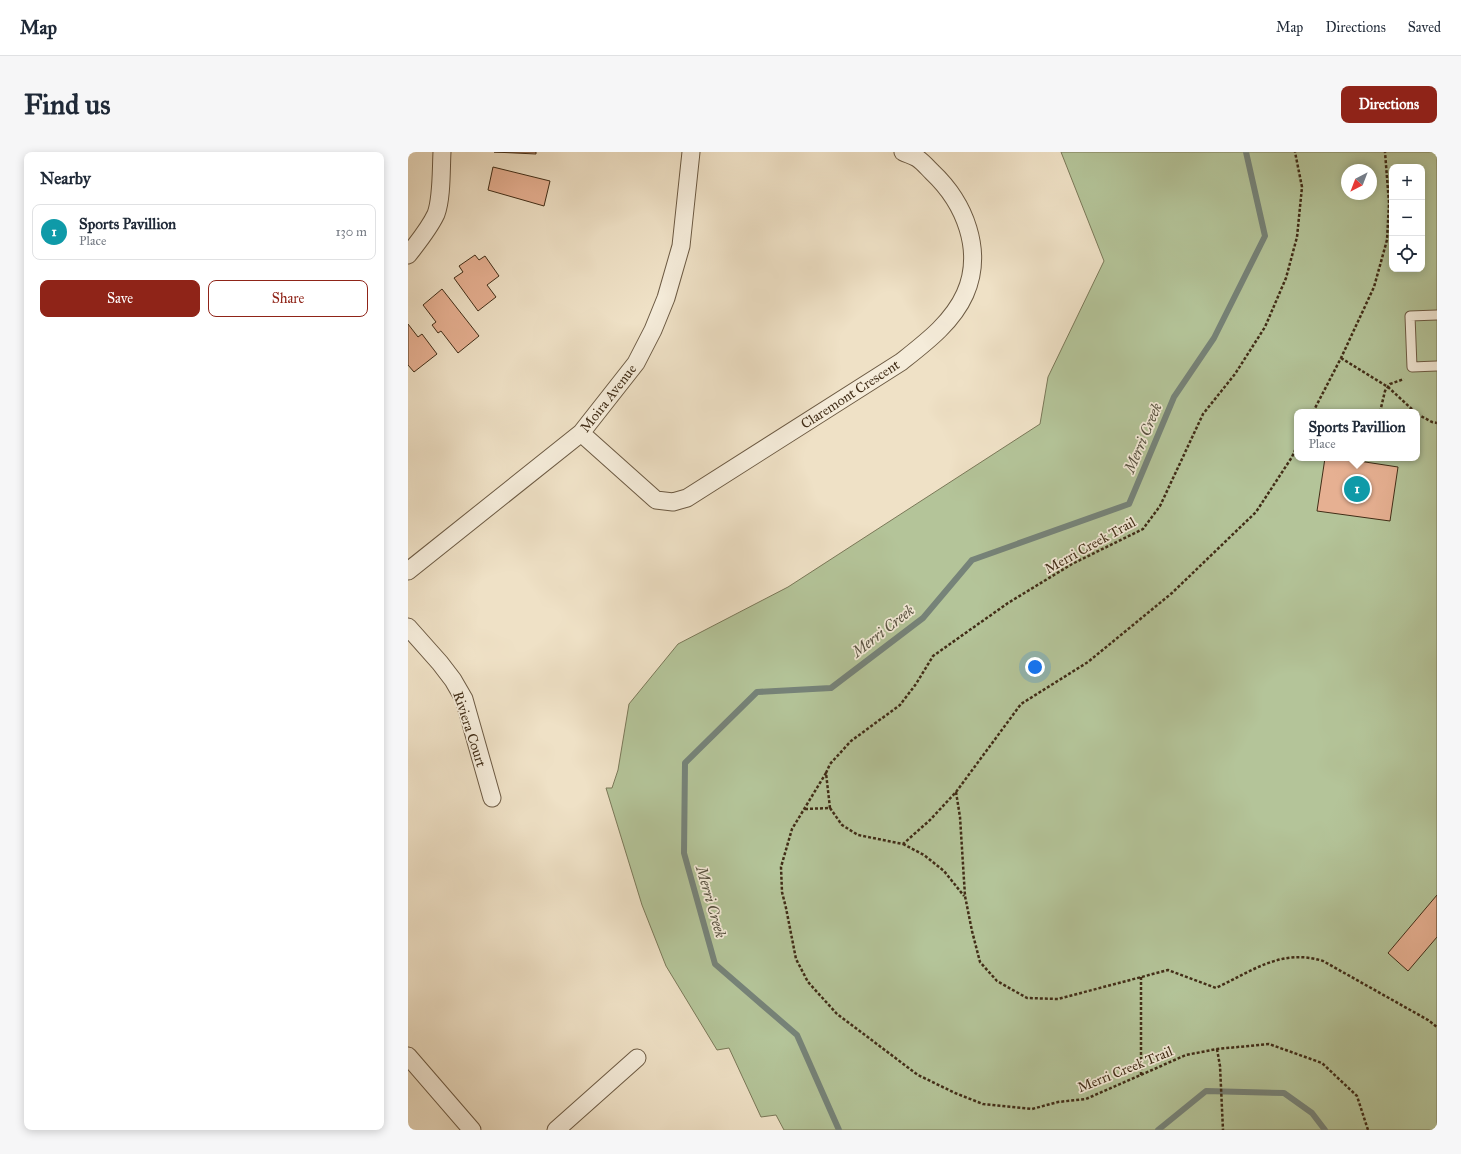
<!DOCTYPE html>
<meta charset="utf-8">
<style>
:root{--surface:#fff;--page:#f6f6f7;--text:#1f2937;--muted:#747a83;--line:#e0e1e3;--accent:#8f2418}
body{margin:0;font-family:"IM FELL Great Primer",serif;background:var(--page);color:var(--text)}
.controls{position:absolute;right:12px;top:12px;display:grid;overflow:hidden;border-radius:8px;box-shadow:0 2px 10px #0003}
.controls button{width:36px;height:36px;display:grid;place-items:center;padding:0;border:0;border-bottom:1px solid var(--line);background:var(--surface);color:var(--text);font:20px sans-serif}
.compass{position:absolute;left:933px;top:12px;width:36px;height:36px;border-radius:50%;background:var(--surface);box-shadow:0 2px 10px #0003;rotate:222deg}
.you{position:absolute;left:627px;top:515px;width:14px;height:14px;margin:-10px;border:3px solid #fff;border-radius:50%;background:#1a73e8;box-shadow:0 0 0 6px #1a73e833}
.badge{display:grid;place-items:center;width:26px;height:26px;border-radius:50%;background:var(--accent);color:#fff;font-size:13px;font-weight:700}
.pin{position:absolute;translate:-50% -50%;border:2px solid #fff;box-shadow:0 1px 4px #0006}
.popup{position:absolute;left:886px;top:257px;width:126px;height:52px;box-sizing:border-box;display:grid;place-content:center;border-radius:8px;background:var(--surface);filter:drop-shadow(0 1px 3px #0005);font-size:13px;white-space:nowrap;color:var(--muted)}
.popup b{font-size:15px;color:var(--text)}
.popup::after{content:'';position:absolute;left:50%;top:100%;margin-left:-8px;border:8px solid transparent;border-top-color:var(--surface)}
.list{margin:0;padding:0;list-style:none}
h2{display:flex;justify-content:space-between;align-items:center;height:52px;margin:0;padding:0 16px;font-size:17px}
h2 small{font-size:13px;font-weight:400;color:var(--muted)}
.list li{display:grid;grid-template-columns:26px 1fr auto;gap:12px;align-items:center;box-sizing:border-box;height:56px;margin:0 8px 8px;padding:0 8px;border:1px solid var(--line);border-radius:8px}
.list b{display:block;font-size:15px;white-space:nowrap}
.list p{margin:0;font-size:13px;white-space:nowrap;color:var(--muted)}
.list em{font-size:13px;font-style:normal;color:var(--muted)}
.actions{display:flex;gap:8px;padding:12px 16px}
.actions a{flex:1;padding:9px 0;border:1px solid var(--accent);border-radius:8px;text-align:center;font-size:14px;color:var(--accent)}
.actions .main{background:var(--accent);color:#fff}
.icon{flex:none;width:22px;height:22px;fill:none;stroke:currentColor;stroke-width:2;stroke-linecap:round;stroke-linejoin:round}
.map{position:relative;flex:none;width:1029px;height:978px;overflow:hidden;border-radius:8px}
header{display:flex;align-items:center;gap:24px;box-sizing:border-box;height:56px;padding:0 20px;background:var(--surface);border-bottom:1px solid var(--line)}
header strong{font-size:19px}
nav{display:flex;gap:22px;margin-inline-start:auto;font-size:14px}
.intro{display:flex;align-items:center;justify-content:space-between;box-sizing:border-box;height:96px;padding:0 24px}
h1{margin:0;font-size:28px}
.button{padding:10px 18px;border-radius:8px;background:var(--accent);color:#fff;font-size:14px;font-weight:700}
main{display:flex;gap:24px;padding:0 24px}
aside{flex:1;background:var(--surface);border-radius:8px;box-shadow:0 2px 10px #0003}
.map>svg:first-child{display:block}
.green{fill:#b4c499;stroke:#7a7858;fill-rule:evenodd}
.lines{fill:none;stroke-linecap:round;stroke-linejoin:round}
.stream{stroke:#768379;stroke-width:6}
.building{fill:#e6b092;stroke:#412d17}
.lane-casing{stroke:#6c5a43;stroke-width:11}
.street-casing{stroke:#6c5a43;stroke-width:19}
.path{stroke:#412d17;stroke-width:2.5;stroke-dasharray:3 2;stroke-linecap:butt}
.lane{stroke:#f5ecda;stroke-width:9}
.street{stroke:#f5ecda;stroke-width:17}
.labels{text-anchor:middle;stroke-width:3.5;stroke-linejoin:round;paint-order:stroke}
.street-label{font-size:14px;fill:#412d17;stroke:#f5ecda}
.water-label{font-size:15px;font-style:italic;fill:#575140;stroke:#f5ecda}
</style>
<header>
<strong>Map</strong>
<nav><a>Map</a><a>Directions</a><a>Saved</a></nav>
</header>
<div class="intro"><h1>Find us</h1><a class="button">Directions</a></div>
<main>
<aside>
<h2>Nearby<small></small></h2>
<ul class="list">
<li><span class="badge" style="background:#0f9aa8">1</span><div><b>Sports Pavillion</b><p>Place</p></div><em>130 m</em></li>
</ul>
<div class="actions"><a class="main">Save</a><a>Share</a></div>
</aside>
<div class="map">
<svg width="1029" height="978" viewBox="0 0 1029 978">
<rect width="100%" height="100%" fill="#efe1c6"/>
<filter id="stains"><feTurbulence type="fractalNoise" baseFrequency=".005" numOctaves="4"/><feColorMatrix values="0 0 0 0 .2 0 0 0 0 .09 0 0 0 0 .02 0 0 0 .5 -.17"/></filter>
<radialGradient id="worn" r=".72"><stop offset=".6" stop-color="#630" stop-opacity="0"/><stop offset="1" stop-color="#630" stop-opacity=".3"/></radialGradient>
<path class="green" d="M653,0H1029V978H376L368,963L353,965L321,896L309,898L258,814L234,753L198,636H204L210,618L221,552L270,492L380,435L632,272L640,225L696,109ZM984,15H1014V117H984ZM939,18H963V42H939ZM889,260H1009V306H889Z"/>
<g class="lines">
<path class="stream" d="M431,978L389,883L307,812L276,701L277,611L349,540L423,536L515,466L564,408L721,352L766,245L806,186L857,84L838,0
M750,978L798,939L876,941L904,961L917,978"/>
</g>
<path class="building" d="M86,0H128V2Z
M85,15L142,29L136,54L80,38Z
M67,103L71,108L77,104L91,124L79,133L88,145L70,159L46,126L55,120L51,114Z
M34,137L71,184L50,201L33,179L30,181L24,173L28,170L15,153Z
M0,172L10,185L14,182L29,202L6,220L0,213Z
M917,306H931L990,315L982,369L909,359Z
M1029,743V785L1000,819L980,801Z"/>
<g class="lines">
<g class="lane-casing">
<path id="lane" d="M1029,163L1002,164L1004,215L1029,214"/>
</g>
<g class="street-casing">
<path id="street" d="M0,103C10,90 21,77 28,62C34,46 33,17 34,0
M173,281L248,348L265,350L279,346L493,210C517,191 544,171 557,142C576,99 557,51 524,20C520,16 514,9 509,6C504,3 499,2 495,0
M0,419L173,281L228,211L245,178L258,146L273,94L283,0
M0,475L32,511L45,528L56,547L84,646
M0,904L64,978
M148,978L229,906"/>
</g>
<path class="path" d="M933,206L980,235L1007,260
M905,260L933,206L966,135L979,88L981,51L977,0
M972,260L977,239L982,232L996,227
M1009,262L1024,270L1029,271
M944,307L945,306
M418,621L422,612L443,589L492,553L508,532L525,504L600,451L664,412L735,377L752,354L795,262L827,222L857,175L878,126L889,85L894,35L887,0
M548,640L552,665L557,744L564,779L572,810L589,829L619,846L650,847L760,818L808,836C844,819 874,796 915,809L1020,868L1029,875
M422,656L418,621L384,677L373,715L374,740L378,756L388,807L400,830L429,862L510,923L547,941L575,952L624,957L650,950L678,947L778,903L809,897L861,892L914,911L949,944L960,978
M397,657L422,656L434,673L450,683L495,692L522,668L548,640L613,552L680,510L764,441L848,360L884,305L889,294
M495,692L516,703L536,719L556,744
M733,825V923
M809,897L812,914L815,978"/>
<use href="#lane" class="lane"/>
<use href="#street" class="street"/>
</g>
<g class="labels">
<g class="street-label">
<text transform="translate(442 242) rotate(-33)" y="5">Claremont Crescent</text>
<text transform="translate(200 246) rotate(-52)" y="5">Moira Avenue</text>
<text transform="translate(682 393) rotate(-29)" y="5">Merri Creek Trail</text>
<text transform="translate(62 577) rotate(72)" y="5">Riviera Court</text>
<text transform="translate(717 917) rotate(-22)" y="5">Merri Creek Trail</text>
</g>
<g class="water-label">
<text transform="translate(735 286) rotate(-67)" y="5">Merri Creek</text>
<text transform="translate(475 479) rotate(-38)" y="5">Merri Creek</text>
<text transform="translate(303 750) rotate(74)" y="5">Merri Creek</text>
</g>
</g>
<rect width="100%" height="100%" filter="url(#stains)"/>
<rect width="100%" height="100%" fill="url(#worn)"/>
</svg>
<div class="controls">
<button>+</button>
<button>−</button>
<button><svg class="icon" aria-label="locate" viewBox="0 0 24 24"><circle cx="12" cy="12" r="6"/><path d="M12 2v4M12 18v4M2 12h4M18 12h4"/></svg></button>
</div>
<svg class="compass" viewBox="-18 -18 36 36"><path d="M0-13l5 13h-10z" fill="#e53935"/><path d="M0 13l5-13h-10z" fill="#747a83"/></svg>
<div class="you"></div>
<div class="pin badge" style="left:949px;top:337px;background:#0f9aa8">1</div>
<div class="popup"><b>Sports Pavillion</b>Place</div>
</div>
</main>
